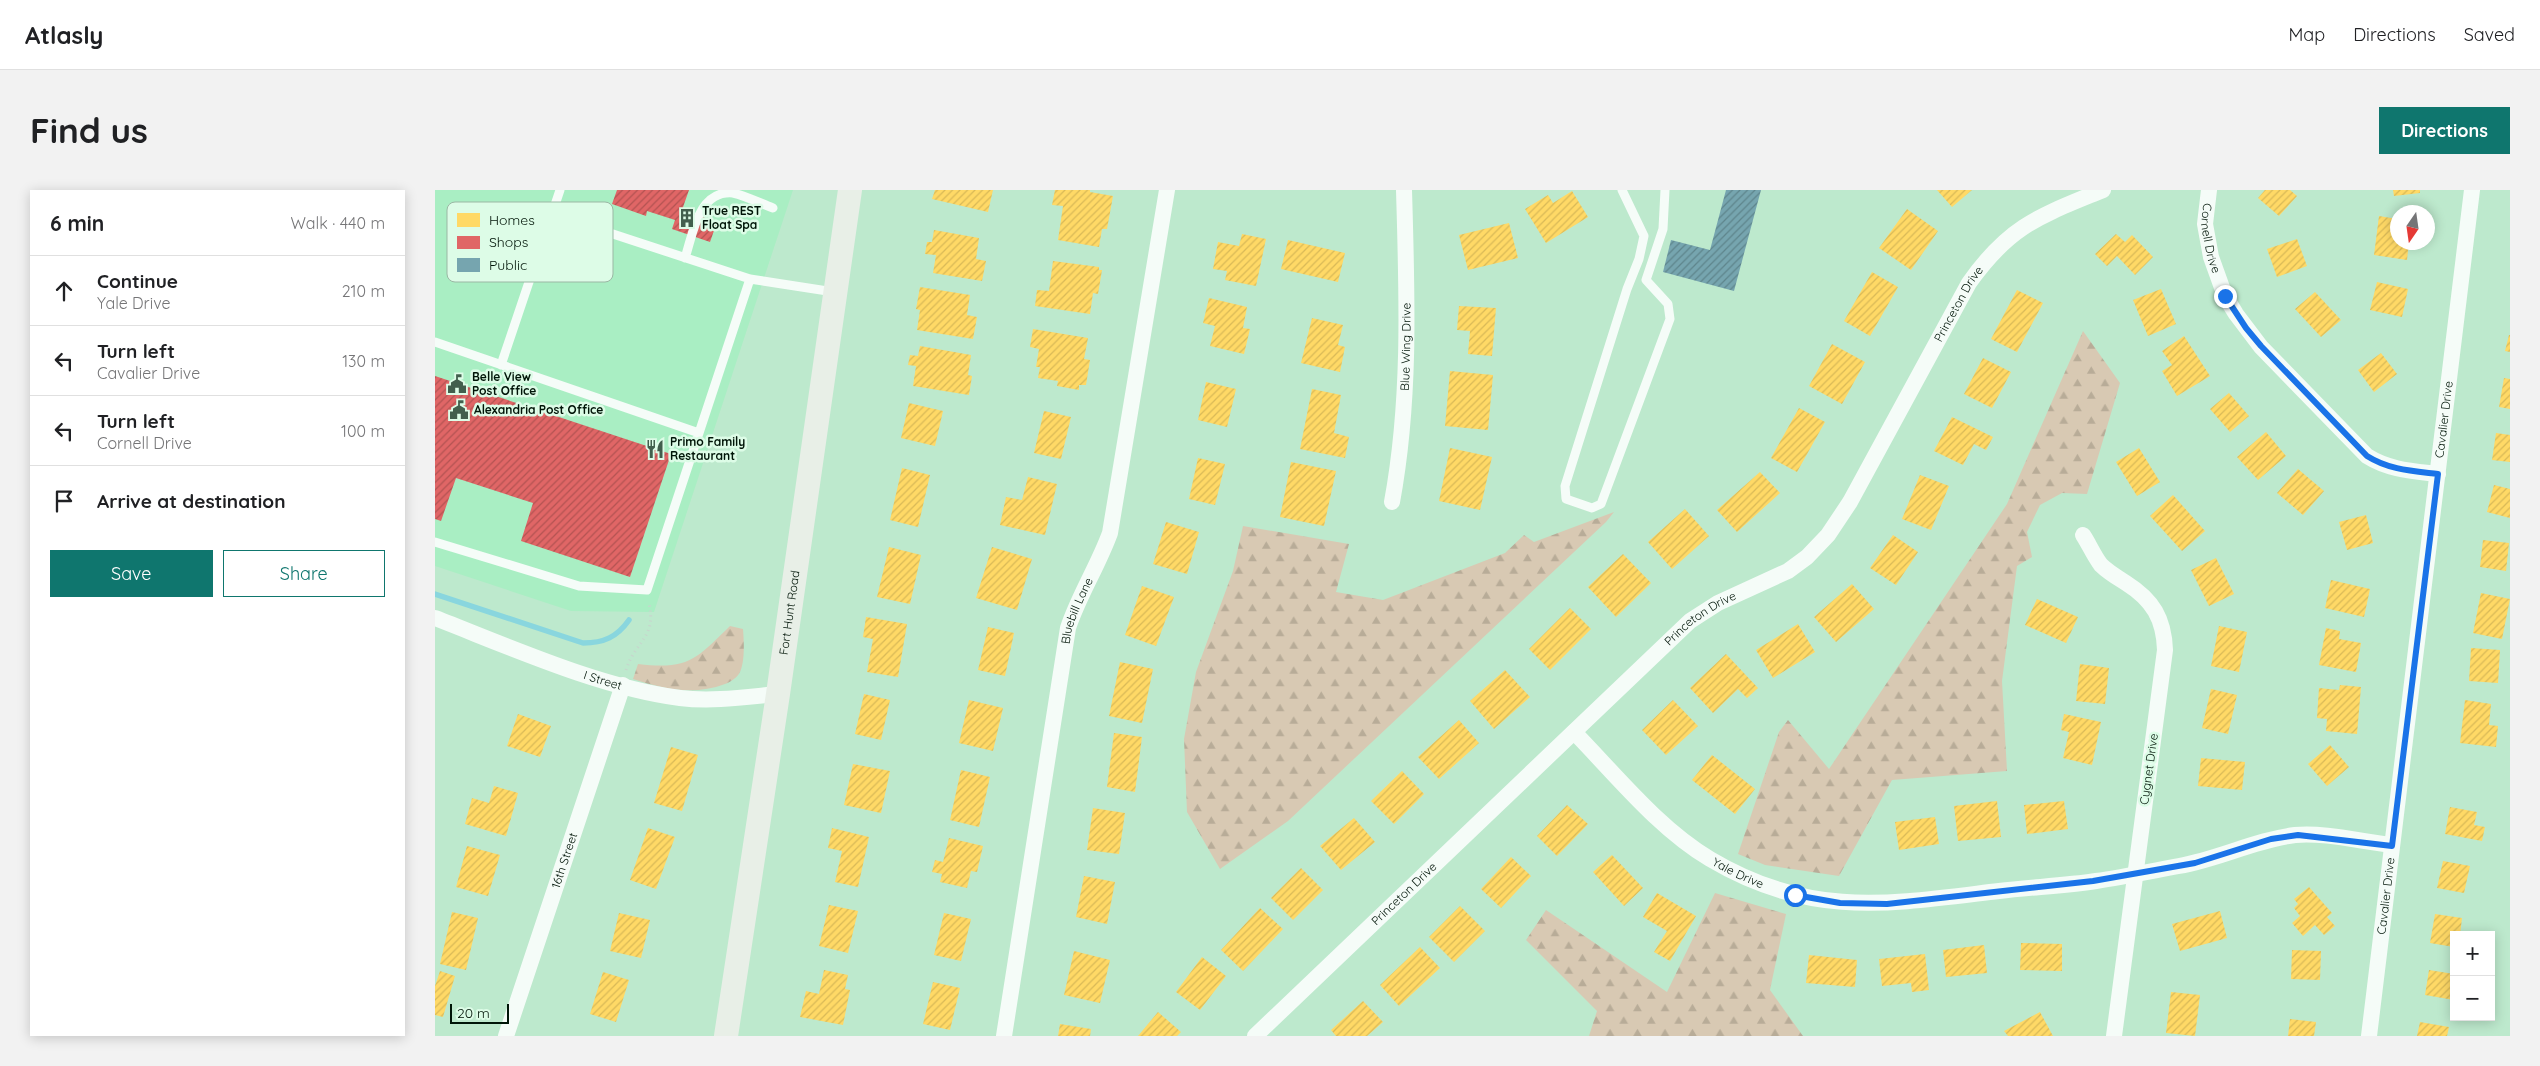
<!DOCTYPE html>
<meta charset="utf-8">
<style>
:root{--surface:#fff;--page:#f2f2f2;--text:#202124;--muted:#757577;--line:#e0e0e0;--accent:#0f766e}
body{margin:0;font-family:Quicksand,sans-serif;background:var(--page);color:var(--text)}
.controls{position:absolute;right:15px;bottom:15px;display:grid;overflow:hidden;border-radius:0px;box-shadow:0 2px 12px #0003}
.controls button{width:45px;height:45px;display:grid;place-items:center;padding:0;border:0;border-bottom:1px solid var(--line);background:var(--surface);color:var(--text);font:25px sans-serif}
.compass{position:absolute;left:1955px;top:15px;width:45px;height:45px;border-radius:50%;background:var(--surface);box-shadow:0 2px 12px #0003;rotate:193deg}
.scale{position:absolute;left:15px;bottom:12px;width:59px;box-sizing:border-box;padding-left:5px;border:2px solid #001508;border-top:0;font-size:14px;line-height:18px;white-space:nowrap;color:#001508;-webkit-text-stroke:4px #ddfce7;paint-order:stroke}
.stop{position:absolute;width:15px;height:15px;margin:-11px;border:4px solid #1a73e8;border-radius:50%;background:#fff}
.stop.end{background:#1a73e8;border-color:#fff;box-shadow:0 1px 5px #0008}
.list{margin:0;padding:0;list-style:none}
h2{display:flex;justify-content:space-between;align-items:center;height:65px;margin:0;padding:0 20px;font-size:21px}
h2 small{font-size:16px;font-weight:400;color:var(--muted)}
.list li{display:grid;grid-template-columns:32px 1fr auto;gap:15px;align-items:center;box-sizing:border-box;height:70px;padding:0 20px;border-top:1px solid var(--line)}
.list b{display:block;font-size:19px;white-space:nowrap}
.list p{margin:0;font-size:16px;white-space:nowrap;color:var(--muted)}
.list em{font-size:16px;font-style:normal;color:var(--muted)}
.actions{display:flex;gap:10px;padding:15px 20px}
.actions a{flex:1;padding:11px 0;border:1px solid var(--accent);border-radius:0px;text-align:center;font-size:18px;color:var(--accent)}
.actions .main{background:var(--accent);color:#fff}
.icon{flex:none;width:28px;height:28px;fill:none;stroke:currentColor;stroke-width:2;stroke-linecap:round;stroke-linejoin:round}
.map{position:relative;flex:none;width:2075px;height:846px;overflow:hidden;border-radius:0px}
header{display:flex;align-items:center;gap:30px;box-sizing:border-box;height:70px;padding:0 25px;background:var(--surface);border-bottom:1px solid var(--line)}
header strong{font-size:24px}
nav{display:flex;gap:28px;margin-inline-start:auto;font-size:18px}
.intro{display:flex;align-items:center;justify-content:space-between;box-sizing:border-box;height:120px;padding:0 30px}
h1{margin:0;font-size:35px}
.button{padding:12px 22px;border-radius:0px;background:var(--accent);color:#fff;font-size:18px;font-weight:700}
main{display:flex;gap:30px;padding:0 30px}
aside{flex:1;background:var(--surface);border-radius:0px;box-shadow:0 2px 12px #0003}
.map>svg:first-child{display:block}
.built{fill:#a9eec3}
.forest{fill:url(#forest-firs)}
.homes{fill:url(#homes-hatch)}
.shops{fill:url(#shops-hatch)}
.public{fill:url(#public-hatch)}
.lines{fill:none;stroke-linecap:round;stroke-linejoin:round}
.stream{stroke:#89d6de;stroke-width:5.5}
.path{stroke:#c7d5cd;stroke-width:3;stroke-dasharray:1 4;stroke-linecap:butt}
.lane{stroke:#f5fcf8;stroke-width:9}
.street{stroke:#f5fcf8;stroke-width:16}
.secondary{stroke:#e8efe7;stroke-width:24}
.route{stroke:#1a73e8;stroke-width:6}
.labels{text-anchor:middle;stroke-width:5;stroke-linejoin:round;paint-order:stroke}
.poi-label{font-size:12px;font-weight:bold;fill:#001508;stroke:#ddfce7;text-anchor:start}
.street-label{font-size:12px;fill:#001508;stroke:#ddfce7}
.key{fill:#ddfce7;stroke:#9bb7a4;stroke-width:1}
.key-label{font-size:14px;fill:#001508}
</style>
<header>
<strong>Atlasly</strong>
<nav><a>Map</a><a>Directions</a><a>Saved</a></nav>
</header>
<div class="intro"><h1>Find us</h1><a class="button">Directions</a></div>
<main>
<aside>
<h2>6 min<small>Walk · 440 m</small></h2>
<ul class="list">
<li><svg class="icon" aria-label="ahead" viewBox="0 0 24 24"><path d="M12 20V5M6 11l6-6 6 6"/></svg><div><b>Continue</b><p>Yale Drive</p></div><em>210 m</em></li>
<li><svg class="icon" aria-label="left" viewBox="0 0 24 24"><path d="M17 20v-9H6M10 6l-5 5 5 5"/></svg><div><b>Turn left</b><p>Cavalier Drive</p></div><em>130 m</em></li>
<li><svg class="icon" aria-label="left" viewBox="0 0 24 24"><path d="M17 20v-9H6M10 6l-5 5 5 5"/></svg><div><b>Turn left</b><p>Cornell Drive</p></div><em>100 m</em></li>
<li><svg class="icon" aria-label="arrive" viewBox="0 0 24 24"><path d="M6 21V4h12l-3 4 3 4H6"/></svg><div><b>Arrive at destination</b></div></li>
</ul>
<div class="actions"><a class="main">Save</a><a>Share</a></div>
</aside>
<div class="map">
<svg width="2075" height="846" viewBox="0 0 2075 846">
<defs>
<pattern id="forest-firs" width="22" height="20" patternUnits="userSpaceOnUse" patternTransform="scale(1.25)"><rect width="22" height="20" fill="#d8c9b3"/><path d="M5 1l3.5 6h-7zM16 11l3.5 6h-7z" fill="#b8ac98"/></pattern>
<pattern id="homes-hatch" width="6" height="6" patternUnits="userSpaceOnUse" patternTransform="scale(1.25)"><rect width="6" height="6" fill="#ffd966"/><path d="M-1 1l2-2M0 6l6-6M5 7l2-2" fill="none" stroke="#d9b957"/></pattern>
<pattern id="shops-hatch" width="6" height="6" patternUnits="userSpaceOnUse" patternTransform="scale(1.25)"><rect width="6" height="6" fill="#e06666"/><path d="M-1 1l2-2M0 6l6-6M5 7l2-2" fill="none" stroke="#b35352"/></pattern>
<pattern id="public-hatch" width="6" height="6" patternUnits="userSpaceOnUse" patternTransform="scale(1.25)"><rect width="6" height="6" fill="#76a5af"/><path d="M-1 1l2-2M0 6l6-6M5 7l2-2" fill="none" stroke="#5e858c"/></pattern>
</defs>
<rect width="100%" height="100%" fill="#bde9cd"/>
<path class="built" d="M0,0H358L219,422L136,421L0,376Z"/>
<path class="forest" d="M1648,141L1685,193L1652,304L1627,303L1605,315L1592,342L1597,367L1582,376L1567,491L1572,581L1457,590L1404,686L1330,675L1303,664L1344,542L1353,530L1394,579L1572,314Z
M1179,322L1171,332L853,631L785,679L752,622L749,549L761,482L798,381L808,336L914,354L901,402L948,410L1070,363L1089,345L1099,352Z
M295,436L308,439C309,451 310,471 305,482C302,488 295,492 290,494C258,506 229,499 198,489L203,474C254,480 261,469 295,436Z
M1280,703L1351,724L1335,800L1368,846H1154L1162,821L1091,750L1111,720L1232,802Z"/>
<path class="homes" d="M500,0H558L553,22L497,9Z
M620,0H655V2L678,6L672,39H667L664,57L623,50L628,16L617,15Z
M1502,0H1537L1517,17Z
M1830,0H1855L1862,6L1844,26L1823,8Z
M1958,0H1985V3L1959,6Z
M1137,1L1153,27L1111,53L1090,19L1113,5L1118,13Z
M1472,19L1503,41L1476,80L1444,58Z
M1944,26L1962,29V52H1974L1972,70L1939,65Z
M1074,33L1083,68L1033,80L1024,45Z
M499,40L544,48L541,69L551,71L547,91L498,83L501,65L490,64L492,52H497Z
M807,44L831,49L821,96L790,90L792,81L778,79L783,52L804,56Z
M1681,44L1690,52L1697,45L1718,67L1700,85L1682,66L1672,76L1660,64Z
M1862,49L1872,76L1842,87L1832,59Z
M853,50L910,63L903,92L846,79Z
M618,71L664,77V80H667L663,104L658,103L655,124L600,116L602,100L614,101Z
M1437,82L1463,97L1435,146L1409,131Z
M1942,92L1973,99L1967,127L1935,120Z
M485,97L535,105L532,125L542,127L538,149L482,140L485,120L481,119Z
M1726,99L1741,134L1713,146L1698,110Z
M1582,100L1608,113L1582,162L1556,149Z
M1880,102L1906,130L1886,147L1860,119Z
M774,108L812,117L808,138L815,139L809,164L775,156L780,136L768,133Z
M1024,116L1061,118L1057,166L1033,164L1035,141L1022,140Z
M877,128L908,135L903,155L910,157L905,182L866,173Z
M598,139L653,148L649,169L655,170L651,195H644V200L622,196L623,191L603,188L605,177H601L604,159L595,157Z
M2074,145H2075V162L2070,161Z
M1749,146L1775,186L1742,206L1727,181L1737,175L1727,161Z
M1397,154L1430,172L1407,214L1374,196Z
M485,156L536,165L533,185L537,186L534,205L478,196L481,176L473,175L475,165L483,166Z
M1946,163L1962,184L1939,202L1923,180Z
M1548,168L1576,182L1557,218L1529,204Z
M1015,181L1058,185L1053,240L1010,236Z
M2069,188L2075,189V219L2064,217Z
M771,192L801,199L792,237L763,230Z
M877,199L906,205L899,243L914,247L910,268L865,259Z
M1794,203L1814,226L1795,242L1775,219Z
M474,213L508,221L500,256L466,248Z
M1364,218L1390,232L1362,282L1336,268Z
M609,221L636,227L626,269L599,263Z
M1517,227L1558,247L1551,260L1539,254L1528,275L1499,261Z
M1831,242L1851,266L1823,290L1802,267Z
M2061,243L2075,245V272L2057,270Z
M1015,258L1057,267L1045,320L1004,311Z
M1704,258L1725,292L1702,306L1681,272Z
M763,268L790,274L780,315L754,309Z
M856,272L901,281L889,336L845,327Z
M467,278L495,285L483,337L455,330Z
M1863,279L1889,301L1868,325L1842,303Z
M1325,282L1345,303L1302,342L1282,320Z
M1485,285L1514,296L1496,340L1467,329Z
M593,287L622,294L610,345L565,335L571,307L587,310Z
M2059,295L2075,299V328L2052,322Z
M1738,305L1770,341L1747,361L1715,326Z
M1250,319L1274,346L1237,379L1213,352Z
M1931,325L1938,353L1912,360L1904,332Z
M731,332L764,342L752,384L718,374Z
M1458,345L1483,362L1461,395L1435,378Z
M2048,350L2074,353L2071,381L2045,377Z
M454,357L486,365L475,414L442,407Z
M557,357L597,369L582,420L541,408Z
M1188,364L1216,393L1181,427L1153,397Z
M1781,368L1799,404L1774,416L1756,380Z
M1896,390L1935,399L1929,427L1890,418Z
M1417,394L1439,419L1401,452L1379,427Z
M707,396L739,407L721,456L690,445Z
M2046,403L2075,409L2067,449L2038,443Z
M1602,409L1643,427L1631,453L1590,435Z
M1135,418L1156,439L1115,480L1094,459Z
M431,427L472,434L463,487L432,482L438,449L428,447Z
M1363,434L1380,462L1338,488L1321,460Z
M1784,436L1812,442L1804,482L1776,476Z
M553,437L579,443L570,486L543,480Z
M1891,438L1905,441L1904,449L1926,453L1921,482L1884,475Z
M2036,458L2065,460L2063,493L2034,491Z
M1291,464L1323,498L1312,508L1303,499L1278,523L1255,498Z
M685,472L718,479L707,533L674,526Z
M1645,474L1674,478L1670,514L1641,511Z
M1070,480L1095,507L1059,539L1035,511Z
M1905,495L1926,497L1922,544L1891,541L1892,529L1882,528L1884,498L1904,500Z
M1776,499L1802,505L1793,544L1767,538Z
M429,504L455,510L446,550L420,544Z
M534,510L568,518L558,561L524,553Z
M1238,510L1263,536L1231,565L1207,540Z
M2030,510L2056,514L2054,535L2063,536L2061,557L2025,553Z
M83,524L116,536L105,567L72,556Z
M1629,524L1666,532L1657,575L1628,568L1634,542L1626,540Z
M1024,530L1044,553L1004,589L983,567Z
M679,543L707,547L700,602L672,597Z
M1895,555L1914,577L1892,596L1873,574Z
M236,557L263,565L247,621L219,613Z
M1277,565L1320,599L1300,624L1257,590Z
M1766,568L1810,572L1807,600L1763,596Z
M418,574L455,581L446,623L409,615Z
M526,580L555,587L544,637L515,630Z
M967,581L989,604L959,634L936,611Z
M59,596L83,603L71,646L30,634L37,608L54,613Z
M1562,611L1566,647L1523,651L1519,616Z
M1629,611L1633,639L1592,644L1589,615Z
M1132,615L1153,634L1122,666L1102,646Z
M2015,617L2042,622L2039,635L2050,637L2047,651L2010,644Z
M658,618L690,623L684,664L652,660Z
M1500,627L1504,654L1464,660L1460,632Z
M919,628L940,652L906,680L885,656Z
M213,638L240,647L221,699L195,690Z
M397,638L434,647L423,697L400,692L407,661L393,658Z
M514,648L548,656L542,682L536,681L532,698L505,692L507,684L497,682L500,670L508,672Z
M32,656L65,665L53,706L21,697Z
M1177,665L1208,698L1189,716L1158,682Z
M1076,667L1096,686L1066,718L1046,699Z
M2008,671L2035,676L2029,703L2002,698Z
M866,678L888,700L858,730L836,708Z
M649,686L680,692L672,734L641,727Z
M1874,697L1897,723L1892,727L1900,736L1889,745L1880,735L1868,746L1857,733L1865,726L1859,718L1863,714L1859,709Z
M1222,703L1261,726L1235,771L1219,762L1232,741L1208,727Z
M394,715L423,721L413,763L384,756Z
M1025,716L1050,741L1019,772L994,747Z
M825,718L848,739L808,781L786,760Z
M1785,721L1792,748L1745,761L1737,734Z
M17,722L43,728L31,780L5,774Z
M184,723L215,730L206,768L175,761Z
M509,723L536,729L526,771L499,765Z
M2000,724L2027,728L2025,745H2019V757L1995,753Z
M1586,753L1627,754V781L1585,780Z
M1549,755L1552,783L1511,787L1508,760Z
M985,757L1005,778L964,816L945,795Z
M1857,760L1886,761L1885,790L1856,789Z
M639,761L675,770L665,813L629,805Z
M1490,764L1494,800L1477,802L1476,793L1447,796L1444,769Z
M1374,765L1422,770L1420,797L1371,793Z
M767,767L791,786L765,820L741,802Z
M389,780L413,785L410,799L415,800L408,835L365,827L371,801L384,804Z
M1994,780L2019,784V810L1990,805Z
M5,781L20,786L8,827L0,825V796Z
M168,782L194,790L181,832L155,824Z
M498,792L525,798L515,840L488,834Z
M1736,802L1765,805L1760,846L1731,843Z
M928,811L948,832L932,846H901L896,840Z
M723,822L746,842L742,846H703Z
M1605,822L1618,846H1573L1569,841Z
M1855,829L1881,832L1879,846H1853Z
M1985,832L2014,837L2012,846H1982Z
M625,834L656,839L655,846H623Z"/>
<path class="shops" d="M182,0H254L247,20L282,32L275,52L237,39L240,30L212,21L211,26L177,14Z
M0,186L236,264L195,387L86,351L98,313L21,288L6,331L0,329Z"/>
<path class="public" d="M1291,0H1326L1299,101L1228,82L1236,50L1275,60Z"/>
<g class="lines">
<path class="stream" d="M0,404L148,453C169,453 182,447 194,430"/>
<path class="path" d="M191,480C200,451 222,448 214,413"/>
<path class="lane" d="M1187,0L1209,46L1204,69L1192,99L1130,296L1131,309L1157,318L1166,314L1235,129L1233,114L1211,90L1228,39L1230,0
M117,24L315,89L399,102
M250,68C258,44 263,0 298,3C311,6 325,13 338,18
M0,152L264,243
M66,175L125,0
M0,352L144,396L212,400L315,89"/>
<g class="street">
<path id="s1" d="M1774,0L1770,34L1776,67L1790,106L1801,124L1826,157L1932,266C1954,280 1978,281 2003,284"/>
<path id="s2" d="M957,312C976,209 972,104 969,0"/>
<path d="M1648,345C1654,354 1659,366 1666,375C1673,382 1683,388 1691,393C1718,410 1729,429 1730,460L1679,846"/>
<path id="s3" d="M0,428C75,457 166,498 245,508C277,512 311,507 343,504"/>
<path id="s4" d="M1139,542C1181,585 1223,638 1275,669C1376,729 1455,714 1564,701C1596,697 1629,696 1661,691C1689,687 1717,681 1744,676C1784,669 1820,650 1860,645C1889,642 1928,652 1957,655"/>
<path id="s5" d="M71,846L188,495"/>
<path id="s6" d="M569,846L633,438C644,405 663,376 675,343L732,0"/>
<path id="s7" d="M820,846L1255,431L1283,413L1353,381L1372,367L1393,345L1415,312L1534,93C1575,35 1605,26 1668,0"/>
<path id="s8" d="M1934,846L2037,0"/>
</g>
<path class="secondary" id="s9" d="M291,846L343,504L415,0"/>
</g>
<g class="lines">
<path class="route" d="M1360,705L1405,713L1452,714L1658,691L1760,673L1836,649L1863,645L1957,656L2003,284C1978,281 1954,280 1932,266L1826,156L1811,138L1790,106"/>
</g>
<defs>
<g id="building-bare" transform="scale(1.5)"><path d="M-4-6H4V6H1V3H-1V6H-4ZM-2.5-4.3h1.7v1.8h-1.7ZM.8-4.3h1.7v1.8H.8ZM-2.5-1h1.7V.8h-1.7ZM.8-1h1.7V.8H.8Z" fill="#425f4d" stroke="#ddfce7" stroke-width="2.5" paint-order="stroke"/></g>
<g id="civic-bare" transform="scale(1.5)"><path d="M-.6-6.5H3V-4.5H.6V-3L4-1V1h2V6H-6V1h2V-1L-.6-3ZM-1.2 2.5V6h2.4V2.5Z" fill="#425f4d" stroke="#ddfce7" stroke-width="2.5" paint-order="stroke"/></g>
<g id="restaurant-bare" transform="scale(1.5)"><path d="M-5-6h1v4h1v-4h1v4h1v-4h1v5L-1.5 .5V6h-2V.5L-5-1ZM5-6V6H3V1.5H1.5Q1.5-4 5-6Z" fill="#425f4d" stroke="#ddfce7" stroke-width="2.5" paint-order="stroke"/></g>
</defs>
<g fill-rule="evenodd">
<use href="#building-bare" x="252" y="28"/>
<use href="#civic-bare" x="22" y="194"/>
<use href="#civic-bare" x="24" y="220"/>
<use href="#restaurant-bare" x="220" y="259"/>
</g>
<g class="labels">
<g class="poi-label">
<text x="267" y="25">True REST<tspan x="267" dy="14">Float Spa</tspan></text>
<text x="37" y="191">Belle View<tspan x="37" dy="14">Post Office</tspan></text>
<text x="39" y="224">Alexandria Post Office</text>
<text x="235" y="256">Primo Family<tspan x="235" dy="14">Restaurant</tspan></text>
</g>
<g class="street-label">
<text dy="4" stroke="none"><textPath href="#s1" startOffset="49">Cornell Drive</textPath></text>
<text dy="4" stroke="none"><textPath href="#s7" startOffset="1031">Princeton Drive</textPath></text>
<text dy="4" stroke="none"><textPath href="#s2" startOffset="156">Blue Wing Drive</textPath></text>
<text dy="4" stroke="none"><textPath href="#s8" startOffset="621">Cavalier Drive</textPath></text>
<text dy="4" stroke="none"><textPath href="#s6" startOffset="432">Bluebill Lane</textPath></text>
<text dy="4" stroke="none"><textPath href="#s9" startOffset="428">Fort Hunt Road</textPath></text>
<text dy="4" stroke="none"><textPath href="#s7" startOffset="611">Princeton Drive</textPath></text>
<text dy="4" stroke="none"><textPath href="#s3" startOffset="179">I Street</textPath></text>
<text transform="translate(1714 579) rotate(-82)" y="4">Cygnet Drive</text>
<text dy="4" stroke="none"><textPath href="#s5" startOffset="185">16th Street</textPath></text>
<text dy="4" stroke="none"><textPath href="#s4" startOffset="218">Yale Drive</textPath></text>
<text dy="4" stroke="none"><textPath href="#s7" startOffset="206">Princeton Drive</textPath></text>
<text dy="4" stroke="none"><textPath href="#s8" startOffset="141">Cavalier Drive</textPath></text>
</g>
</g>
<rect x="12" y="12" width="166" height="80" rx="8" class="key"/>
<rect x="22" y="23" width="23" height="14" fill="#ffd966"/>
<rect x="22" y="46" width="23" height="13" fill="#e06666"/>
<rect x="22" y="68" width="23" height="14" fill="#76a5af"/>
<g class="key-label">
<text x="54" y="35">Homes</text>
<text x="54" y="57">Shops</text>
<text x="54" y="80">Public</text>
</g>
</svg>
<div class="controls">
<button>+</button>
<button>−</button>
</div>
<svg class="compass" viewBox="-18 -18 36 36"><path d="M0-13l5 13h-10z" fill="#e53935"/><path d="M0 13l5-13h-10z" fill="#757577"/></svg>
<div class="scale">20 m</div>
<div class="stop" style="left:1360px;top:705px"></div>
<div class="stop end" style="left:1790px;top:106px"></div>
</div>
</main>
